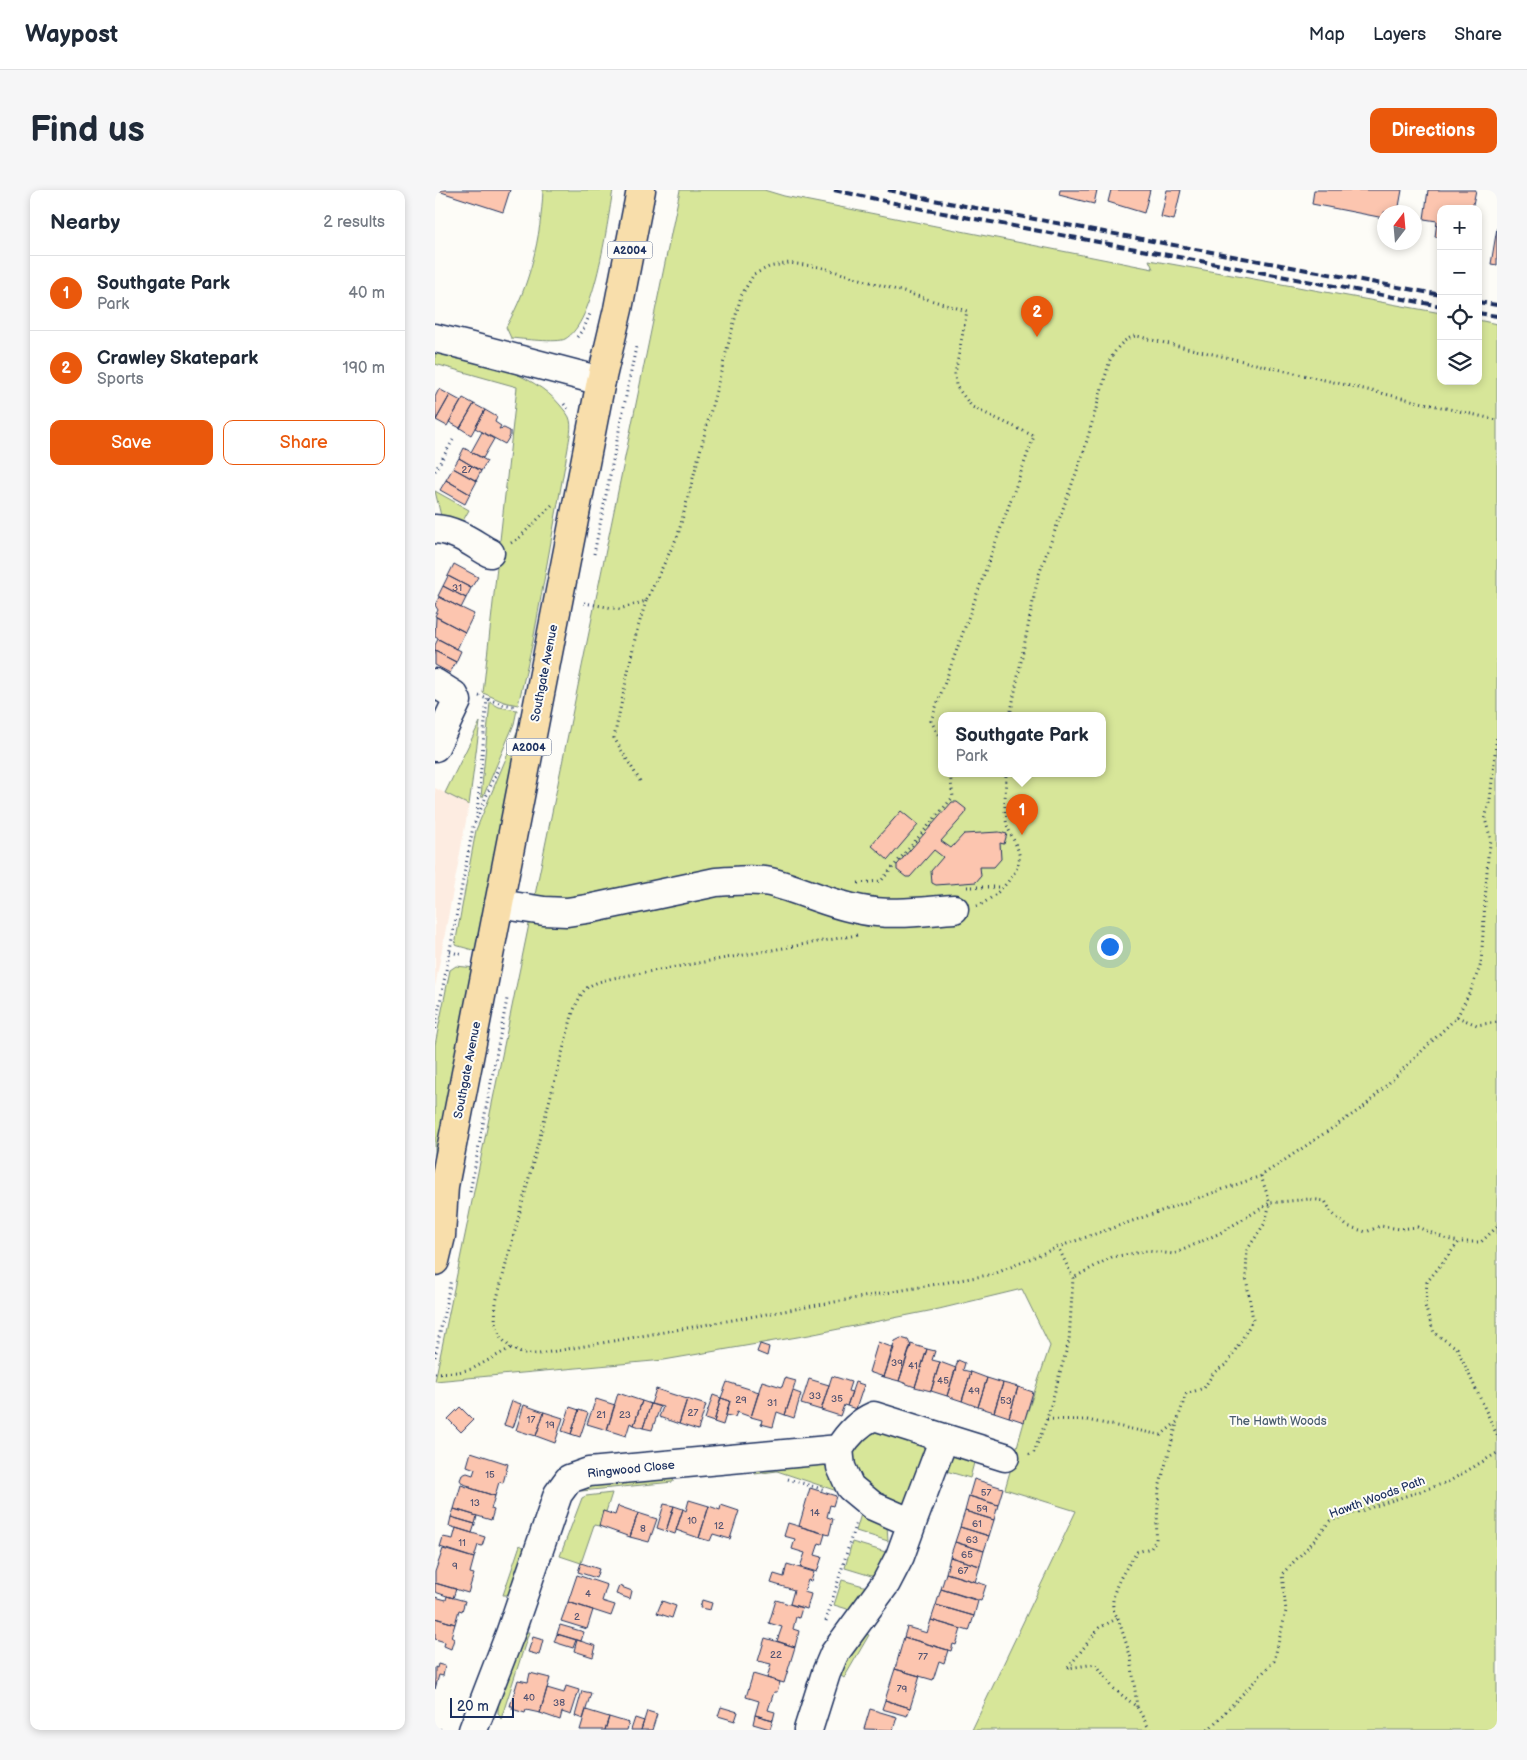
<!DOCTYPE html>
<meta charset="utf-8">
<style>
:root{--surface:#fff;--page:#f6f6f7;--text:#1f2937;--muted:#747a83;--line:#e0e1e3;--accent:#ea580c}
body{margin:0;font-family:"Balsamiq Sans",sans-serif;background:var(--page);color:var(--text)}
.controls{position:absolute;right:15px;top:15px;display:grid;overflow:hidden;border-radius:10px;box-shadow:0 2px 8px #0003}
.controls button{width:45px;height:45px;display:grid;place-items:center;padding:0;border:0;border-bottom:1px solid var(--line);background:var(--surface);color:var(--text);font:25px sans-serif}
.compass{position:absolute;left:942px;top:15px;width:45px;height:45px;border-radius:50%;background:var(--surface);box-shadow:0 2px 8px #0003;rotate:16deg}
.scale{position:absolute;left:15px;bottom:12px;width:64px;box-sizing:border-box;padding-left:5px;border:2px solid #1b2f5e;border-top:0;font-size:14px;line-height:18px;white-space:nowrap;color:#1b2f5e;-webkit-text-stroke:4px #fdfcf7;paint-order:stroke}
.you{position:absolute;left:674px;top:756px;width:18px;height:18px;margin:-12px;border:4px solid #fff;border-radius:50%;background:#1a73e8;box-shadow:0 0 0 8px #1a73e833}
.badge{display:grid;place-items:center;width:32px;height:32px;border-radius:50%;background:var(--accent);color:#fff;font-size:16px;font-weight:700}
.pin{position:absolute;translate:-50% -41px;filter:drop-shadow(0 1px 2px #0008)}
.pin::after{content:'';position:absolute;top:26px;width:18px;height:15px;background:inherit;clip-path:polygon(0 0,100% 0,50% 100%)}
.popup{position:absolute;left:503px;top:522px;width:168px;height:65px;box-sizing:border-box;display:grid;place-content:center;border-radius:10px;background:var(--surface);filter:drop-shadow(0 1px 4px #0005);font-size:16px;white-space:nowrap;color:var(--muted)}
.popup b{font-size:19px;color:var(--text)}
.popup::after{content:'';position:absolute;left:50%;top:100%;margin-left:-10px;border:10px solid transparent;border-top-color:var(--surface)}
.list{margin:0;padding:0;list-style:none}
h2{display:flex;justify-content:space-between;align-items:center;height:65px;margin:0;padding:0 20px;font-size:21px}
h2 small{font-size:16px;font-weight:400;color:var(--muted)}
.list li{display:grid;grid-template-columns:32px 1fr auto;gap:15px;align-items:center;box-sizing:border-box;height:75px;padding:0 20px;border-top:1px solid var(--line)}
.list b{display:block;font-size:19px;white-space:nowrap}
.list p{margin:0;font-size:16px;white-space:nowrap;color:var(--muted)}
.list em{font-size:16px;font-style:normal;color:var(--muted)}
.actions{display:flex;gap:10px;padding:15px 20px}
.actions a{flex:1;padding:11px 0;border:1px solid var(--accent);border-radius:10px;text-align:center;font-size:18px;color:var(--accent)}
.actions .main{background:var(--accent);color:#fff}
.icon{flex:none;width:28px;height:28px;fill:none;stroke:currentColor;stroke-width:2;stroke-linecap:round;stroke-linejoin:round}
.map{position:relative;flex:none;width:1062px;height:1540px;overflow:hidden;border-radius:10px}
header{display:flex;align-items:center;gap:30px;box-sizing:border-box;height:70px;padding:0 25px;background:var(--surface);border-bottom:1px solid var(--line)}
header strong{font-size:24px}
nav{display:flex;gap:28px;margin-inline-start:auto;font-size:18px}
.intro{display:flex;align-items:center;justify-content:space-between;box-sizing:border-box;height:120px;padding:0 30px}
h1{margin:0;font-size:35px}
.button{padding:12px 22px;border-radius:10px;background:var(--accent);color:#fff;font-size:18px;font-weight:700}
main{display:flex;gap:30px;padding:0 30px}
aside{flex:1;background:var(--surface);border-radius:10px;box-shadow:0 2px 8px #0003}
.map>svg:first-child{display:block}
.built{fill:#fdece1}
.green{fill:#d7e699;stroke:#798a7c;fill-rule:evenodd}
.building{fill:#fcc5af;stroke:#1b2f5e}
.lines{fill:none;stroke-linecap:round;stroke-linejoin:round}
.minor-casing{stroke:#1b2f5e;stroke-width:31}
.major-casing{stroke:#1b2f5e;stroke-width:31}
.path{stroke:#1b2f5e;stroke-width:3;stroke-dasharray:1 4;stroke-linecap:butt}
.minor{stroke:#fdfcf7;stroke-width:28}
.major{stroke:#f8deab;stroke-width:28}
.rail{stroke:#1b2f5e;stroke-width:4;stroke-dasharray:8 4;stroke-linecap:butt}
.labels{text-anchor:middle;stroke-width:4;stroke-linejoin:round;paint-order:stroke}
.number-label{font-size:10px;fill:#535472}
.shield{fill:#fdfcf7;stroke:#5f6c8c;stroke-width:1}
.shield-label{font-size:11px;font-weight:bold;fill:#1b2f5e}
.street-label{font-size:12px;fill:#1b2f5e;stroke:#fdfcf7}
.park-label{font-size:12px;fill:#4a5d6d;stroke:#fdfcf7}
</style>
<header>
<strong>Waypost</strong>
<nav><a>Map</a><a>Layers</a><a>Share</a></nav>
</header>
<div class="intro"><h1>Find us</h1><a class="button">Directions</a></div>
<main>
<aside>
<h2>Nearby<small>2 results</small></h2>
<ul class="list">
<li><span class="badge">1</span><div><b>Southgate Park</b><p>Park</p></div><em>40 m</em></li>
<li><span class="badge">2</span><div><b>Crawley Skatepark</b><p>Sports</p></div><em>190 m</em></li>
</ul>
<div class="actions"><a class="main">Save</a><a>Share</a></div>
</aside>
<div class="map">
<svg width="1062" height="1540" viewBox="0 0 1062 1540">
<rect width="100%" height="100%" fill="#fdfcf7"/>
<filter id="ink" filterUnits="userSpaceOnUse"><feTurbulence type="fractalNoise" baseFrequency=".02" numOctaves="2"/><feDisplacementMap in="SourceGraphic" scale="10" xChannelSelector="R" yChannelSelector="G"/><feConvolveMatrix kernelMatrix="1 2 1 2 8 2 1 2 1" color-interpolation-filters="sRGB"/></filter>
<g filter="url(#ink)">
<path class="built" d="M0,598L34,615L0,797Z"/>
<path class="green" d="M108,0H178C172,34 160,133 130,149C123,153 86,149 76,148L71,137C95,96 106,47 108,0Z
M245,0H329L349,6L718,79L714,70L1006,123V191H1043V130L1062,134V1540H537L641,1321L570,1299L589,1232L615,1156L587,1099L504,1119L374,1145L229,1170L0,1191ZM507,526H667V584H507Z
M0,158C40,169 98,182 125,215C128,219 132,223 134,227C138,236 134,249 133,258L98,451L83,515L69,512L48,503L82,197L0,174Z
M0,301L34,320L25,336L7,330Z
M55,512L64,517L82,520L79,534L48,607H46Z
M87,530L45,762L20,755L41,640Z
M45,532L34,615L10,603Z
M21,776L40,778L20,891L0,966V855L15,780Z
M432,1238L494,1256L477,1309L467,1317L434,1304L416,1273L420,1250Z
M518,1263L540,1269L535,1288L511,1281Z
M386,1273L396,1280L408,1303L342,1281L320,1284L324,1274Z
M240,1283L238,1292L146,1301V1298L152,1294Z
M177,1303L171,1322L168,1321L164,1336L159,1335L146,1373L125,1366L147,1308L151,1306Z
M428,1317L452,1335L453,1351L421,1341Z
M417,1352L454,1363L443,1388L410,1378Z
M85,1355L93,1360L77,1405H68Z
M407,1390L436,1398L419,1421L399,1415Z
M85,1442H94L66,1529L63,1523V1508Z
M428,1443L434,1445L409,1488L402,1483Z"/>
<path class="building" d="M0,0H75L68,22Z
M625,0H662L659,14L624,5Z
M676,0H715L709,23L673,12Z
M732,0H746L739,30L726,27Z
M879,0H967L963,22H949V28L877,14Z
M993,0H1041L1037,19H1006V48L1000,47L1002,31L989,29Z
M1062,38V75L1056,74Z
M4,199L15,205L1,230L0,207Z
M15,205L26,211L12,236L1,230Z
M28,208L39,214L25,238L14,232Z
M39,214L50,220L36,245L25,238Z
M50,220L62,227L60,232L66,236L64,239L69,238L75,241V246L70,254L40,238Z
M47,242L59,249L48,268L36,262Z
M29,258L52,271L46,281L24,268Z
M24,268L46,281L41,291L18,278Z
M18,278L42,291L35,304L11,290Z
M11,290L35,304L30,314L5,300Z
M19,374L43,387L36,398L13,386Z
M13,386L36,398L31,408L8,396Z
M8,396L31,408L26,418L3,406Z
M4,407L39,424L30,442L0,426L3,420L0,415Z
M1,427L30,442L22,459L0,447Z
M3,449L26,461L21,472L0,461V455Z
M0,461L21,472L15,483L0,475Z
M517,612H522L531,619L530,624L506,651L516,658L529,644L564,642L572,644L569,654L565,653L566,669L559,677H545L546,686L541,692L501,695L497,693L496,681L508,667L499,660L475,687H471L462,680V675Z
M466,621L483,635L453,670L436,655Z
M466,1148L473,1150L476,1156L464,1191L449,1187L460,1151Z
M443,1152L459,1158L449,1187L434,1182Z
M325,1154L334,1157L332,1166L322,1162Z
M476,1154L492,1159L480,1197L464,1191Z
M492,1159L500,1161L497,1170L505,1172L496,1201L480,1197Z
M523,1170L530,1173L528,1180L536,1182L527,1211L512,1206Z
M505,1172L521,1178L512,1206L496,1201Z
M536,1182L552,1188L543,1217L527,1211Z
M397,1186L416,1192L413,1201L417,1202L412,1216L409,1215L405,1226L386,1220Z
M350,1188L361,1191L350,1225L342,1222L338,1237L326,1234L327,1230L316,1227L327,1191L347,1197Z
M552,1188L568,1193L559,1222L543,1217Z
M374,1189L394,1195L386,1220L366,1214Z
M292,1192L324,1202L316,1227L302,1222L300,1227L291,1225L295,1211L286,1208Z
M420,1192L429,1195L421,1219L412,1216Z
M568,1193L583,1197L574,1227L559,1222Z
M583,1197L598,1202L589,1232L574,1227Z
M221,1199L252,1209L244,1234L224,1227L228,1217L216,1214Z
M358,1201L366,1204L359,1228L350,1225Z
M183,1203L207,1211L199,1235L195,1233L191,1246L172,1240Z
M278,1205L286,1208L279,1232L270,1229Z
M286,1208L295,1211L288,1235L279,1232Z
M161,1209L180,1215L172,1240L152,1234Z
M252,1209L271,1215L263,1240L244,1234Z
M77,1211L86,1214L78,1238L69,1235Z
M207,1211L216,1214L208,1238L199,1235Z
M216,1214L225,1217L217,1240L208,1238Z
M89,1215L109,1222L101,1246L81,1240Z
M25,1217L38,1230L26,1242L13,1229Z
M135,1217L144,1220L136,1244L127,1241Z
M144,1220L153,1223L145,1247L136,1244Z
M109,1222L128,1228L120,1253L101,1246Z
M36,1262L73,1274L68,1293L64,1292L60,1306L35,1298V1296L28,1294L25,1290L27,1285L32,1283L38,1285L40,1279L32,1276Z
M539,1289L568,1298L563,1315L534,1306Z
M26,1295L60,1306L56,1319L59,1320L56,1330L19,1319Z
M375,1298L401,1306L398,1316L395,1315L392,1327L398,1329L394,1345L364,1336Z
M534,1306L563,1315L559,1330L530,1321Z
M254,1310L274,1316L264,1348L241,1340L248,1319L251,1321Z
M229,1314L239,1316L231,1341L222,1338Z
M286,1315L304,1321L295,1349L278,1344L275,1351L264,1348L274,1316L285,1320Z
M183,1316L203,1323L195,1347L164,1336L168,1321L180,1325Z
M239,1316L248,1319L240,1344L231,1341Z
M19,1319L42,1326L40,1334L16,1327Z
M530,1321L559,1330L554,1346L525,1337Z
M203,1323L222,1329L214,1352L195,1347Z
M16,1327L40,1334L37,1343L14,1336Z
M353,1333L390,1344L387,1354L384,1353L380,1365L387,1367L382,1382L365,1377L370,1363L357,1359L360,1349L349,1346Z
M525,1337L554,1346L549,1361L520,1352Z
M21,1338L50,1347L47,1356L43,1355L39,1368L5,1357L8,1347L18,1349Z
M520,1352L549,1361L545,1376L515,1367Z
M8,1359L39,1368L35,1383L39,1384L33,1403L0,1393V1382Z
M515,1367L545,1376L540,1392L511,1383Z
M146,1373L164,1379L161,1388L143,1382Z
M352,1374L379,1382L376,1391L373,1390L369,1402L376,1404L372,1419L355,1414L359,1400L336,1393L339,1384L349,1387Z
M511,1383L551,1395L546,1411L506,1399Z
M142,1385L172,1395L167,1411L180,1415L176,1426L133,1412Z
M0,1393L21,1399L18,1408L0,1402Z
M184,1396L197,1401L195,1409L181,1404Z
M506,1399L543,1411L539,1426L501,1415Z
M12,1406L30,1411L27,1421L24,1420L20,1434L0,1428V1407L11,1410Z
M267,1410L277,1413L275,1420L265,1418Z
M341,1410L367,1418L364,1428L361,1427L358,1439L364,1441L360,1457L342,1451L347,1437L334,1433Z
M227,1411L241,1416L237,1428L222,1423Z
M133,1412L158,1420L152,1439L126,1431Z
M501,1415L539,1426L534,1441L496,1430Z
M0,1428L20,1434L16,1447L19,1449L16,1459L9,1456L10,1452L0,1449Z
M496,1430L526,1439L521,1455L518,1454L516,1461L469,1447L472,1437L492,1443Z
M125,1435L149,1442L146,1451L122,1444Z
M122,1444L141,1450L138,1458L119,1452Z
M98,1447L108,1450L104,1465L93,1462Z
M469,1447L513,1460L509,1473L504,1471L498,1490L460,1479Z
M330,1448L360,1457L349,1493L332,1488L336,1474L323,1471Z
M142,1450L161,1456L158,1467L139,1461Z
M3,1474L10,1476L8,1486L4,1485L0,1499V1477L2,1478Z
M460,1479L485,1486L475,1518L450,1510Z
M95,1483L115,1488L105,1523L91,1520L90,1523L77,1519L78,1516H75L83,1490L93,1492Z
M318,1484L345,1492L342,1502H339L333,1520L340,1522L338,1530L320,1525L324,1511L311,1507Z
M131,1496L144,1500L136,1525L127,1522L125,1530L105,1523L112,1498L129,1503Z
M147,1501L156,1503L148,1529L140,1526Z
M450,1510L475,1518L472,1526L447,1519Z
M286,1517L303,1522L300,1531L283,1526Z
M435,1519L462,1527L458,1540L429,1539Z
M151,1520L174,1527L170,1540H145Z
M212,1521L222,1524L217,1540H206Z
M320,1525L338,1530L335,1539L318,1534Z
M174,1527L194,1533L192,1540H170Z
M200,1528L209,1531L206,1540H196Z"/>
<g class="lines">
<g class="minor-casing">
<path id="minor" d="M0,148L37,157L166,191
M0,339C21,340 37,353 55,363
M0,493L19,505L22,511L0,557
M64,714L109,721L132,722L158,718L281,692C299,691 321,688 339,693C369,701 396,715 427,720C457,726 489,721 519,719
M477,1333L509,1248L570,1267
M38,1540L75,1444L123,1304L134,1289L154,1282L404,1259
M373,1540L391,1483L399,1464L451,1393L465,1366L477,1333L438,1316L415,1297L406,1277L404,1259C413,1244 423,1233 439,1226L509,1248"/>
</g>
<g class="major-casing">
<path id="major" d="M0,1071L6,1046L9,996L166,191L183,119L206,0"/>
</g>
<path class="path" d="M142,147L149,138L155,124
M129,214L135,222
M0,281L18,250
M76,353L83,349L117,315
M159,364L201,157
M149,413L184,419L211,411L243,345L306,106L319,84L334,77L354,73L385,77L532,121L520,184L521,196L537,217L599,246L496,531L507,552
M44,506L67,514L79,516
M575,526L603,387L648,264L675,170C680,160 688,149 700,146C704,146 710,148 713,149L1062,230
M205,591L179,548L201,444L211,411
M42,624L52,508
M423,693L446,691L518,607L515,584
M532,697H567
M542,716C557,711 588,682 584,664C582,654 575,645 572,635C568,619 571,600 571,584
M422,745L178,788C151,795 149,796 138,822L61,1112L60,1132L65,1147L76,1158L88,1164H104L559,1084L623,1057L826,986L930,916L1022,827L1036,800L1046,774L1053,666L1056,650L1050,629L1055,609L1062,545
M15,762L29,765
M1022,827L1042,835L1062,832
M0,839L38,637L65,574
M826,986L835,1013L875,1009L890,1011L897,1023L912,1036L931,1042L945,1036L965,1039L982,1037L1012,1049L1024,1052
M35,1002L72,809
M1062,1037L1046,1052H1024L992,1092L990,1116L999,1143L1022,1158L1062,1245
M0,1167L16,1089
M0,1183L23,1182L37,1179L76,1158
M612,1229L652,1230L726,1245L742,1232L751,1204L769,1198L779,1182L792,1174L818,1130L811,1087L812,1060L830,1033L835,1013L785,1043L739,1064L712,1061L677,1067L638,1088
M594,1265L599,1262L612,1229L634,1151L638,1088L623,1057
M353,1289L390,1300
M683,1428L696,1468L702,1517
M391,1431L421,1332
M0,1538L7,1540
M715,1540L702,1517L678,1498L661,1474L633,1478L664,1438L683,1428C681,1425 678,1421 678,1417C676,1398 692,1377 702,1362L716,1358L721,1350L724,1298L742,1233
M773,1540L839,1471L851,1421L847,1384L877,1353L895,1331L1013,1292L1062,1263"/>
<use href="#minor" class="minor"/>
<use href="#major" class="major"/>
<path class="rail" d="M399,0L492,20L1006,116
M453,0L493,9L1006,105
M1043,112L1062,115
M1043,123L1062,126"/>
</g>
</g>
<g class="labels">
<g class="number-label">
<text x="32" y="283">27</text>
<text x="22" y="401">31</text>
<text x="462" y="1176">39</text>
<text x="478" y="1179">41</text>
<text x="508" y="1194">45</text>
<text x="539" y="1204">49</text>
<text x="380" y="1209">33</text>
<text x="402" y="1212">35</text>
<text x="306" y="1213">29</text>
<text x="571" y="1214">53</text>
<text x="337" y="1216">31</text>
<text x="258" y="1226">27</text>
<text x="166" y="1228">21</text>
<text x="190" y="1228">23</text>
<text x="96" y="1233">17</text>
<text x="115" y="1238">19</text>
<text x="55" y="1288">15</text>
<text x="551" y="1306">57</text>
<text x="40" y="1316">13</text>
<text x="547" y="1322">59</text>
<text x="380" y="1326">14</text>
<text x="257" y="1334">10</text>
<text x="542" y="1337">61</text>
<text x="284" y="1339">12</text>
<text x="208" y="1342">8</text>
<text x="537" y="1353">63</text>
<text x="27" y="1356">11</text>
<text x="532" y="1368">65</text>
<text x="20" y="1379">9</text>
<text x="528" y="1384">67</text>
<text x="153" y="1407">4</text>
<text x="142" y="1430">2</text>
<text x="341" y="1468">22</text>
<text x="488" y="1470">77</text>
<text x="467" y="1502">79</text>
<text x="94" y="1511">40</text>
<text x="124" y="1516">38</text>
</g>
<g class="shield">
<rect x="172.5" y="51.5" width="45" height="17" rx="4"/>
<rect x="71.5" y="548.5" width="45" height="17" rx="4"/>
</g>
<g class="shield-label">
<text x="195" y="64">A2004</text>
<text x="94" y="561">A2004</text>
</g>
<g class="street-label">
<text transform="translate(109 483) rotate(-79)" y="4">Southgate Avenue</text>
<text transform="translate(32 880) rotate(-79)" y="4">Southgate Avenue</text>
<text transform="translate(196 1279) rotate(-6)" y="4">Ringwood Close</text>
<text transform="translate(942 1307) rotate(-20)" y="4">Hawth Woods Path</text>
</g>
<g class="park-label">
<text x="843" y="1235">The Hawth Woods</text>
</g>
</g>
</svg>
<div class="controls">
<button>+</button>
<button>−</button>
<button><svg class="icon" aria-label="locate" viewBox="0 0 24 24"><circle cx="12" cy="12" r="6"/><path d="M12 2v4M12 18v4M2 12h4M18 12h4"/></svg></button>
<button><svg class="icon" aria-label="layers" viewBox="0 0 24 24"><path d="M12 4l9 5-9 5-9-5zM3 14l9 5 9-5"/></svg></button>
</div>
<svg class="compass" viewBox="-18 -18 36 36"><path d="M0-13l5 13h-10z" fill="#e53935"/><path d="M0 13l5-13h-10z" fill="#747a83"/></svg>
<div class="scale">20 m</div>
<div class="you"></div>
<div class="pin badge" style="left:587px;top:645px">1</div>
<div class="popup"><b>Southgate Park</b>Park</div>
<div class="pin badge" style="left:602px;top:147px">2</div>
</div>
</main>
